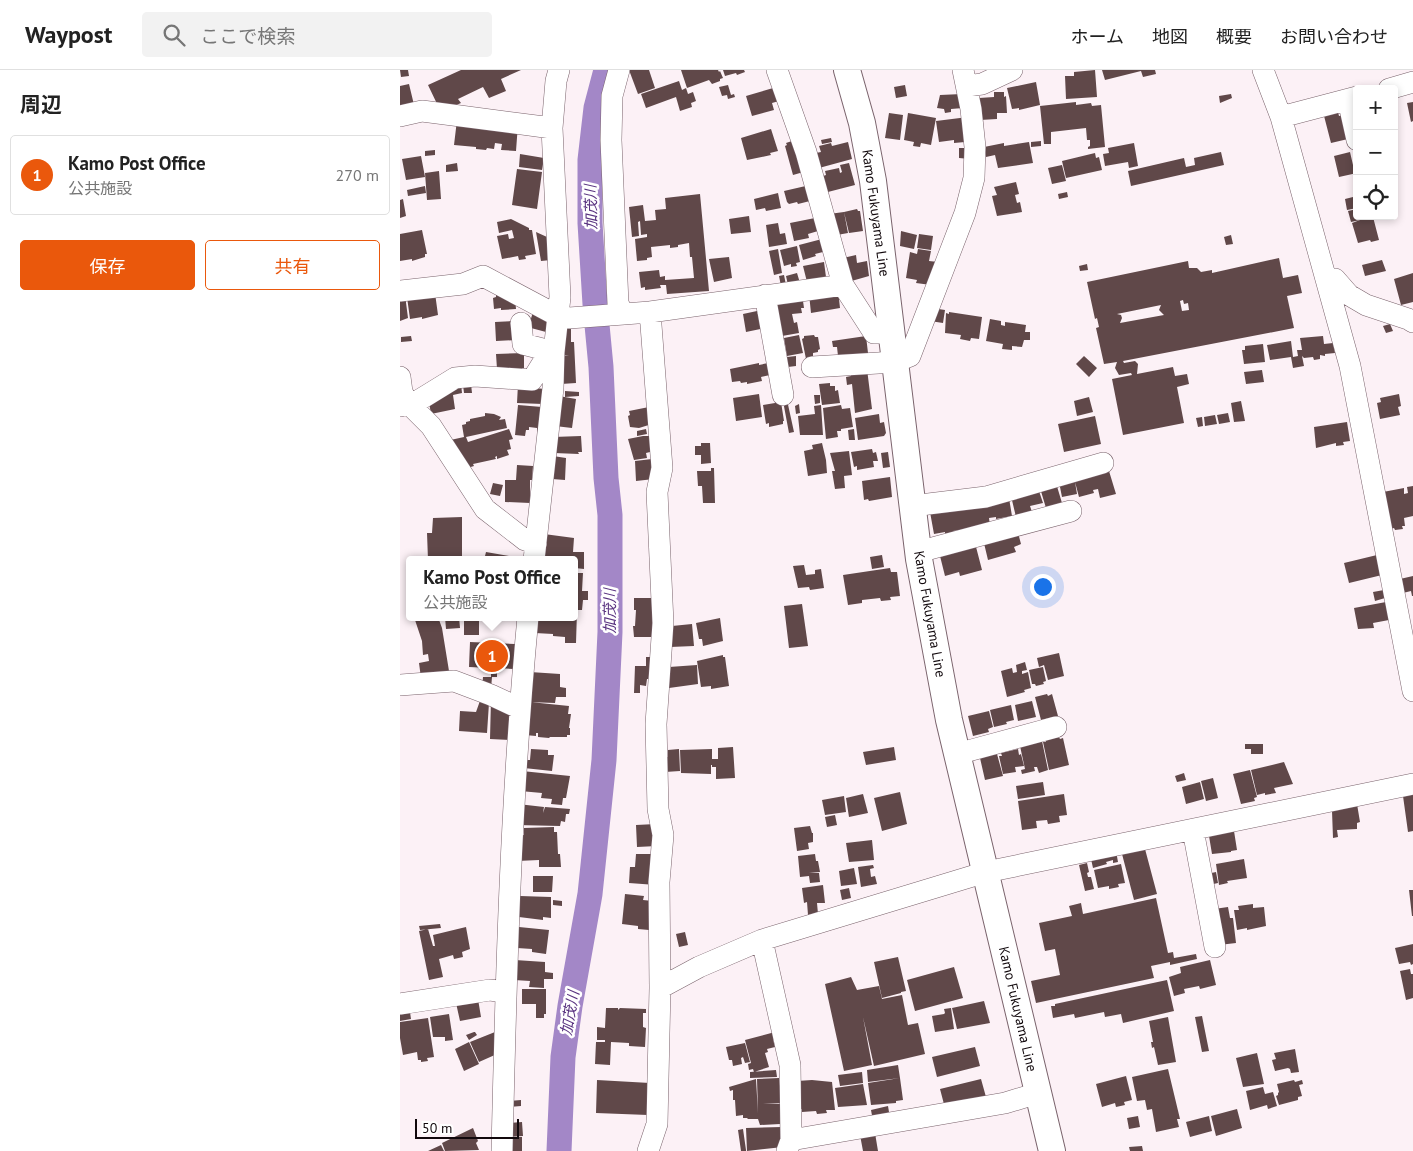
<!DOCTYPE html>
<html lang="ja">
<meta charset="utf-8">
<style>
:root{--surface:#fff;--page:#f2f2f2;--text:#222;--muted:#767676;--line:#e0e0e0;--accent:#ea580c}
body{margin:0;font-family:"PT Sans","Noto Sans JP",sans-serif;background:var(--page);color:var(--text)}
.controls{position:absolute;right:15px;top:15px;display:grid;overflow:hidden;border-radius:5px;box-shadow:0 2px 8px #0003}
.controls button{width:45px;height:45px;display:grid;place-items:center;padding:0;border:0;border-bottom:1px solid var(--line);background:var(--surface);color:var(--text);font:25px sans-serif}
.scale{position:absolute;left:15px;bottom:12px;width:104px;box-sizing:border-box;padding-left:5px;border:2px solid #11080c;border-top:0;font-size:14px;line-height:18px;white-space:nowrap;color:#11080c;-webkit-text-stroke:4px #fff;paint-order:stroke}
.you{position:absolute;left:642px;top:516px;width:18px;height:18px;margin:-12px;border:4px solid #fff;border-radius:50%;background:#1a73e8;box-shadow:0 0 0 8px #1a73e833}
.badge{display:grid;place-items:center;width:32px;height:32px;border-radius:50%;background:var(--accent);color:#fff;font-size:16px;font-weight:700}
.pin{position:absolute;translate:-50% -50%;border:2px solid #fff;box-shadow:0 1px 5px #0006}
.popup{position:absolute;left:6px;top:486px;width:172px;height:65px;box-sizing:border-box;display:grid;place-content:center;border-radius:5px;background:var(--surface);filter:drop-shadow(0 1px 4px #0005);font-size:16px;white-space:nowrap;color:var(--muted)}
.popup b{font-size:19px;color:var(--text)}
.popup::after{content:'';position:absolute;left:50%;top:100%;margin-left:-10px;border:10px solid transparent;border-top-color:var(--surface)}
.list{margin:0;padding:0;list-style:none}
h2{display:flex;justify-content:space-between;align-items:center;height:65px;margin:0;padding:0 20px;font-size:21px}
h2 small{font-size:16px;font-weight:400;color:var(--muted)}
.list li{display:grid;grid-template-columns:32px 1fr auto;gap:15px;align-items:center;box-sizing:border-box;height:80px;margin:0 10px 10px;padding:0 10px;border:1px solid var(--line);border-radius:5px}
.list b{display:block;font-size:19px;white-space:nowrap}
.list p{margin:0;font-size:16px;white-space:nowrap;color:var(--muted)}
.list em{font-size:16px;font-style:normal;color:var(--muted)}
.actions{display:flex;gap:10px;padding:15px 20px}
.actions a{flex:1;padding:11px 0;border:1px solid var(--accent);border-radius:5px;text-align:center;font-size:18px;color:var(--accent)}
.actions .main{background:var(--accent);color:#fff}
.icon{flex:none;width:28px;height:28px;fill:none;stroke:currentColor;stroke-width:2;stroke-linecap:round;stroke-linejoin:round}
.map{position:relative;flex:none;width:1013px;height:1081px;overflow:hidden}
header{display:flex;align-items:center;gap:30px;box-sizing:border-box;height:70px;padding:0 25px;background:var(--surface);border-bottom:1px solid var(--line)}
header strong{font-size:24px}
nav{display:flex;gap:28px;margin-inline-start:auto;font-size:18px}
.search{width:350px;height:45px;background:var(--page);display:flex;align-items:center;gap:12px;box-sizing:border-box;padding:0 18px;border-radius:5px;color:var(--muted);font-size:19px}
main{display:flex}
aside{flex:1;background:var(--surface)}
.map>svg:first-child{display:block}
.lines{fill:none;stroke-linecap:round;stroke-linejoin:round}
.river{stroke:#a387c7;stroke-width:25}
.building{fill:#604849;fill-rule:evenodd}
.minor-casing{stroke:#7a636c;stroke-width:22}
.major-casing{stroke:#7a636c;stroke-width:28}
.minor{stroke:#fff;stroke-width:21}
.major{stroke:#fff;stroke-width:26}
.labels{text-anchor:middle;stroke-width:5;stroke-linejoin:round;paint-order:stroke}
.street-label{font-size:14px;fill:#11080c;stroke:#fff}
.water-label{font-size:15px;font-style:italic;fill:#593380;stroke:#fff}
</style>
<header>
<strong>Waypost</strong>
<div class="search"><svg class="icon" aria-label="search" viewBox="0 0 24 24"><circle cx="10" cy="10" r="6"/><path d="M15 15l6 6"/></svg>ここで検索</div>
<nav><a>ホーム</a><a>地図</a><a>概要</a><a>お問い合わせ</a></nav>
</header>
<main>
<aside>
<h2>周辺<small></small></h2>
<ul class="list">
<li><span class="badge">1</span><div><b>Kamo Post Office</b><p>公共施設</p></div><em>270 m</em></li>
</ul>
<div class="actions"><a class="main">保存</a><a>共有</a></div>
</aside>
<div class="map">
<svg width="1013" height="1081" viewBox="0 0 1013 1081">
<rect width="100%" height="100%" fill="#fcf1f6"/>
<g class="lines">
<path class="river" d="M159,1081L163,987L170,936L190,824L204,690L210,562V445L206,408L201,297L195,234L190,153V90L196,38L206,0"/>
</g>
<path class="building" d="M0,0H8L9,6L1,7Z
M61,0H121L101,9L106,21L89,28L83,17L58,29L61,33L47,39L39,38L28,15Z
M229,0H249L255,18L238,24Z
M281,0H318L319,2L320,1L323,8L320,9V11L312,14L309,10L287,18Z
M323,0H344L345,2L337,5L336,3L325,6Z
M695,0L697,27L666,29L665,6H674V2Z
M702,0H755L756,4L743,7L741,1L705,10Z
M279,11L282,20L286,18L288,24L293,22L296,31L291,33L292,37L280,41L276,27L246,38L241,24Z
M636,12L640,35L619,40V38L612,39L607,18Z
M9,14L15,39L0,42V16Z
M328,15L331,25L334,24L335,27L328,29L327,25L322,26L319,17Z
M505,15L507,26L496,28L494,17Z
M380,16L379,31L372,33L374,40L352,46L346,26Z
M594,22H604V27L606,26L607,43H597V49L580,50L579,28L594,27Z
M562,24L563,38L551,39V42L545,43L544,39L537,38L540,25Z
M831,24L832,28L820,33L819,26Z
M676,32V35L691,33L692,36L701,35L705,77L688,79V77L690,76V70H687L686,58L651,62V74H644L640,36Z
M1013,32V51L1011,52L1007,33Z
M937,38L939,46L944,45L948,69L931,73L923,42Z
M489,43L503,45L500,70L485,68Z
M508,43L536,48L531,75L521,73L520,77L513,76L514,72L504,70Z
M568,47L565,72L554,73V70L539,72L536,51Z
M57,50L118,54L116,81L101,80L102,74L95,73L94,79L87,78L86,80L76,79V77L54,75Z
M371,59L378,81L370,83L371,85L347,90L341,68Z
M431,68L432,72L422,74L421,70Z
M398,69L407,101L393,105L385,76L387,75L386,73Z
M641,71V76L631,77V72Z
M448,72L452,89L419,98L411,84L421,82L419,76L431,73L432,76Z
M629,72L633,93L598,98L595,85L586,87L584,77L604,73V76Z
M734,73L738,96L729,98L728,92L705,96L703,84L709,83L708,78Z
M559,78H570V89L559,88Z
M35,80V85L25,86V81Z
M821,82L824,95L731,116L728,101L784,88L786,97L795,95L794,88Z
M950,82L953,95L955,94L957,103L939,107L934,86Z
M695,83L696,88L699,87L702,100L666,108L662,91Z
M120,84L144,88L142,100L119,97Z
M21,86L25,107L6,110L2,89Z
M57,93L58,101L46,102V95Z
M449,93L455,115L424,123L420,107L426,105L425,101L439,98L440,103L442,102L440,95Z
M662,95L666,111L652,114L648,98Z
M117,99L142,102L137,139L112,135Z
M39,101L41,129L27,130L25,103Z
M616,112L619,124L615,125L617,133L620,132L622,142L597,146L592,126L597,125L594,117Z
M410,115L414,130L398,134L397,132L389,134L387,132L384,121Z
M25,116L26,123L8,126L7,120Z
M667,122L668,127L659,129L658,124Z
M378,123L381,138L366,141L365,138L356,140L354,129Z
M300,124L309,221L267,224L266,215H260L261,218L245,220V217L241,218L239,202L259,200L260,207L265,206V210L294,208L292,187H290L289,173L278,175V177L270,178V175L251,177L252,187L247,188V190L237,191L235,169L247,167V164L241,165L240,151L238,152L239,166L232,167L229,137L243,135L245,151L256,150L255,140L266,139L265,128Z
M957,126V138L947,140L945,129Z
M3,129L6,146L0,148V130Z
M457,139L458,141H460L463,161L449,163L444,142Z
M957,139V146H963L964,149L973,147L979,170L971,172L970,170L958,173L952,153L960,150L951,152L948,141Z
M444,142L448,163L437,165L429,144Z
M349,146L351,162L331,164L329,149Z
M415,148L418,161L408,164L409,168L394,171L390,153Z
M111,149L129,158V160H132L136,184L125,186L126,189L119,190L118,186L102,189L97,166L108,164L109,169L114,168L112,160L99,163L97,152Z
M378,153L380,164L385,163L387,174L369,177L366,155Z
M22,160L27,184H25V187L12,191V189L0,191V164Z
M501,161L517,165L514,179L500,176Z
M136,162L147,167L151,190L141,191Z
M519,164L533,166L531,180L517,178Z
M831,165L833,174L826,175L824,167Z
M422,169L423,182L415,184L416,186L403,190L399,175Z
M397,176L400,192L396,193L397,196L391,197V194L384,196L380,180Z
M378,179L382,203L374,205L369,181Z
M518,179L531,181L529,191L538,192L531,215L516,213L517,210L506,208L510,182L517,184Z
M456,185L457,193L467,191L469,206L448,212L443,188Z
M329,187L332,208L314,212L309,189Z
M879,188L883,208L898,205L902,223L887,226L894,258L723,291L724,293L735,291L738,294L737,304L773,297L775,306L787,304L789,314L777,317L784,353L723,365L712,309L732,305L731,303L719,305L715,298L717,292L704,294L696,258L699,257L697,248L695,249L687,212L788,191L789,198H797L801,202L812,200V203ZM783,230L784,234L788,233L789,240L782,241L780,231ZM761,235L759,240L764,245L720,253L722,248L721,245L717,244Z
M982,190L986,201L965,206L962,195Z
M424,192L426,207L407,212L403,196Z
M687,194L688,200L680,201L679,196Z
M397,203L400,213L388,215L386,206Z
M1013,203V232L1001,235L994,209Z
M384,205L386,215L381,216L379,206Z
M438,220L440,238L411,243L409,224Z
M35,223L38,245L22,249V247L10,249L7,227Z
M96,224L115,227L116,239L101,240V238L94,239L93,228L96,227Z
M5,225L8,248L0,251V226Z
M376,231H403L404,238H401L402,243L392,244L394,253L397,252L399,263L382,266Z
M532,238L545,240L543,253L530,251Z
M357,241V244L360,243L365,258L346,262L343,244Z
M133,242L151,247L146,262L131,258L129,255Z
M549,242L582,247L579,269L571,268L570,271L560,269L561,265L545,263L546,243L549,244Z
M590,249L601,251V255L605,256V252L626,255L625,262H630V270H624L622,277L612,276V280L602,279L603,274L586,271Z
M115,251L116,270L96,271L95,252Z
M990,254L993,261L986,263L983,256Z
M161,259H171V272H174L176,313L161,314L160,286L169,285H162Z
M399,265L403,283L387,286L384,268Z
M414,265L415,267H418L420,279L418,280V282L413,283V290L406,289L402,269L404,268V266Z
M11,266L12,271L1,272V267Z
M466,266L468,283L438,286L437,277H433L432,271Z
M923,266L924,274L933,273L935,283L925,284V286L920,285V289L914,290L913,287L904,288L902,286L904,296L893,298L891,287L870,290L867,275L891,271L893,287L898,286L897,280H902L900,268Z
M863,274L865,292L844,294L842,280H845V276Z
M124,283V298H122V302L97,299L96,284Z
M396,286V296L388,297L387,287Z
M684,286L697,298L689,307L676,294Z
M359,293V295L368,293L370,305L361,307L362,311L347,314V312L341,313L340,311L332,312L330,299Z
M467,299L472,339L455,343L452,314L447,315L446,307L451,306V304Z
M862,300L864,312L846,314L844,302Z
M430,313V316H435V321L438,320L440,333L422,335L419,314Z
M61,314L62,323L53,325L55,339L31,344L28,326Z
M71,314L72,323H64L63,315Z
M118,314L126,317L144,319L143,334L117,333Z
M165,321L179,322V326L165,327Z
M359,324L362,347L336,351L333,328Z
M999,324L1001,336L998,337L1000,345L980,349L977,333L981,332L980,328Z
M414,325H420V333L415,334Z
M159,326L176,329L172,358L155,356Z
M689,327L693,342L677,346L674,331Z
M387,330L394,362L389,363L383,331Z
M841,331L845,351L834,352L831,333Z
M381,332L384,351H383V354L369,357V353L366,354L363,335Z
M399,334L400,343L396,344L395,336Z
M118,335L142,337L139,363H137V358L129,357V360H126L125,366L115,365Z
M421,335L423,365H400L398,346L415,344L414,336Z
M441,335L442,339L450,338L453,357L441,359V361H437L438,367L426,369L423,338Z
M249,337L252,354L239,358L230,357L228,346L230,345L229,341Z
M85,343L94,344L101,347L99,350L105,349L107,358L66,367L68,372L109,359L113,369L109,370L111,379L107,380L109,385L97,389V386L95,387L96,389L73,394L74,396L64,399L46,371L64,367L62,355L66,354V352L70,351V349L85,346Z
M828,343L830,352L819,354L817,345Z
M479,344L480,353L484,352L486,363L484,366L458,370L455,348Z
M815,345L817,354L805,356L804,347Z
M695,346L701,374L664,382L658,354Z
M802,347L803,356L798,357L796,348Z
M947,352L950,371L943,372L944,375L936,376V373L916,378L914,357Z
M246,359L247,364L237,366V361Z
M454,359L455,370H449L448,360Z
M181,366L182,382H178L179,384L154,383L153,367Z
M243,366H251L254,381L246,383L247,388L234,390L228,369Z
M301,373H310L311,393L301,394V385H295V376H301Z
M422,373L426,390L427,403L408,406L404,381L413,379L412,375Z
M472,379L473,383L476,382L478,391H473L474,397L457,400V396L454,397L451,382Z
M449,381L452,405L444,406L445,418L435,419L432,401H435L430,383Z
M488,382L490,397L483,398L481,383Z
M153,386L166,388L165,410L152,409Z
M252,389L254,409L236,411L235,391Z
M117,395L133,396L132,410H130V433L105,432V410H116Z
M311,398H314L315,433H303L302,416H298L297,401H311Z
M709,401L716,424L700,428L698,419L693,420L694,423L679,427L675,412L677,424L662,427L659,412Z
M490,407L492,427L469,431L468,429L464,430L462,411Z
M93,413L103,415L100,426L90,424Z
M656,413L662,433L646,438L640,418Z
M1013,416V446L1004,448L1005,456H1002L1003,459L995,460L994,458L990,459L983,422L1004,418V424L1008,423L1007,417Z
M638,418L643,433L630,436L632,442L616,447L611,426Z
M609,428L612,446L596,449V447L589,448L590,456L553,461V462L545,464V462L534,464L530,442Z
M62,447V490H28L27,463H32L33,448Z
M617,459L621,474L614,477L616,482L588,490L583,469Z
M144,464L174,468L173,482H184V499L175,498V490L143,488Z
M575,473L582,500L560,506L559,502L545,506L539,482Z
M86,482L109,486L108,490H84Z
M482,485L484,497L472,499L470,487Z
M977,485L982,505L949,513L944,493Z
M404,495L406,505L415,504V500L421,499L424,518L410,520L409,517L398,518L393,496Z
M490,498L491,502H497L500,526L490,527L491,530L481,531L480,528L462,530V533L448,535L443,505Z
M175,503H183L182,521H188V530H183L182,540H175Z
M1013,506V526H1012L1011,521L1003,523L1000,509Z
M984,520L985,528L975,531L973,522Z
M234,528H257L259,567H234L233,556H235L236,540H234Z
M986,532L989,550L973,553L974,558L958,559L954,538Z
M402,534L408,576L389,578L384,536Z
M175,541H177L176,573H165V567L153,566V564L135,563V547H174Z
M14,547H38L42,558L49,601L21,608L19,593L29,591L28,584L23,585L22,571Z
M45,547H59L60,558L46,559Z
M320,548L323,571L303,576L302,569H299L296,553Z
M64,549H79V565H64Z
M292,554L294,576L270,577L272,556Z
M70,572L115,574L114,599L97,598V607H91V598L69,597Z
M659,583L664,606L648,610L644,595L639,597L637,588Z
M323,585V587H325L329,616L311,619V616L301,617L297,591Z
M246,587H258L257,609H247L246,616L240,615V623H234L235,596H246Z
M625,592L627,600L622,601V604L628,602L631,618L624,620L625,622L607,627L601,601L612,598L613,603L617,602L616,595Z
M297,595L298,614L269,618V597Z
M643,597L646,611L643,612L644,614L636,616L635,614H632L629,600Z
M130,602L160,604V617L166,618V627H156L155,633L128,632Z
M83,607H92L91,619L82,618Z
M647,624L648,626L652,624L658,646L641,650L635,627Z
M81,628L89,633L87,663L59,661L60,641L76,642Z
M91,629L110,638V670L90,669Z
M632,631L636,647L618,651L615,635Z
M130,632L169,636L168,644H171L169,658H170V665H167V667H150L149,668L138,667V663H136V666L125,665Z
M611,635L614,650L606,652L607,654L594,657L590,640Z
M589,641L593,657L588,659L589,662L573,666L568,646Z
M659,667L660,669L663,668L669,695L649,700L643,672H646L645,670Z
M642,671L648,700L639,703L637,697H634L635,701L622,704L621,700L625,699L620,676Z
M845,674H863V684H851V679H845Z
M333,677L335,708L316,709V697H312V695H311V704L281,703L280,680L312,679V689H318V678Z
M494,677L496,690L466,695L463,682Z
M131,679L148,680V685H154L152,701L124,698V690H130Z
M279,679L280,701L265,702L264,687H268V680Z
M618,679L619,685L621,684L624,696L615,697L616,702L603,704L599,686H602L601,683Z
M597,684L603,706L585,710L580,688Z
M884,692L893,714L874,718L876,723L865,725V723L857,725L851,700Z
M850,700L857,727L854,728L855,731L841,734L833,704Z
M122,701L170,706L166,728H163L162,735L151,734L152,729L141,728L142,723L120,721Z
M784,703L786,710L777,712L775,706Z
M813,708L818,728L806,731L801,711Z
M643,712L645,725L618,729L616,716Z
M800,712L804,729L786,734L782,717Z
M500,722L507,754L482,761L474,728Z
M463,724L468,743L449,747L446,728Z
M664,724L667,745L659,746L660,752L648,754L647,750L636,751L637,758L622,760L618,731Z
M1013,724V761L1008,762L1003,726Z
M444,726L446,742L425,745L422,730Z
M118,734L144,737L143,743L145,737L170,739L169,744H166L165,752L161,751L160,756L116,755Z
M957,734L960,752L957,753V759L937,760L938,767L933,768L932,741L939,740V736Z
M435,745L437,755L427,757L425,747Z
M256,754L257,776L237,777L236,755Z
M410,756L412,763H413V772L408,773L409,779L397,781L394,758Z
M154,757V762H157L158,784H160L161,797H139V790L117,791L116,766L124,765V758Z
M834,761L837,780L831,781V782L812,784L809,766Z
M472,770L474,790L449,792L446,773Z
M745,779L757,824L734,830L722,784Z
M716,781L718,792L713,793V790L706,792L707,794L693,798L691,789Z
M236,784H255L256,815L229,813L230,797H235Z
M415,784L416,791H418L420,802L409,803H419L420,812L410,813L409,806L400,807L398,786Z
M844,789L847,808L827,811L828,813L819,815L816,794Z
M687,793L689,802L687,803L688,807H691L694,819L685,821L679,795Z
M721,794L725,813L718,814L719,817L709,819V816L698,818L694,800Z
M473,795L474,798L470,799L471,807L475,806L477,814L461,817L458,797Z
M454,798L457,814L441,816L439,801Z
M816,802L818,813L809,815L807,804Z
M133,806H153L152,822H133Z
M423,815L425,833H417L418,844L408,845L407,832L404,833L402,818Z
M449,818L451,828L442,830L440,820Z
M1009,820H1013V846H1012Z
M225,824L244,826L243,830L253,831L249,860L238,859V856L222,854Z
M120,826L151,827V848L143,847V850L119,847Z
M756,828L768,883L773,882L774,888L796,884L797,889L770,895V892L751,896L754,908L636,933L631,911L660,905L655,879L645,881L639,853L672,846L669,836L681,833L683,844Z
M153,830L162,831V836L153,835Z
M853,834V838L864,837L866,856L847,860V858L837,860L834,840H839L838,836Z
M828,837L830,848H833L836,873L819,875L814,839Z
M40,854L41,858L20,860L19,856Z
M66,857L70,879L62,882L63,887L54,889L53,885L39,889L43,907L29,910L19,861L28,859L33,876H35L33,865Z
M119,857L149,860L146,884L132,882V879L117,878Z
M285,862L288,875L279,877L276,864Z
M1013,874V894L1011,895L1010,892L999,894L995,878Z
M498,887L506,921L501,922V923L482,928L474,892Z
M115,890L145,892V902L153,903V909H144V918L129,917L130,911L114,910Z
M810,890L816,915L800,919L799,916L784,919L785,923L774,926L769,907L781,903L780,897Z
M554,897L563,928L515,941L507,910Z
M1010,899L1011,904H1013V928L1006,930L1000,901Z
M451,907L457,920L479,916L482,929L502,925L508,955L518,953L525,984L474,996L463,947L472,995L444,1001L425,914Z
M767,910L774,941L723,953L721,944L705,947L704,942L675,948L674,944L653,948L651,936H655V934Z
M122,919H146V944H144V948H136V934H122Z
M78,929L81,947L60,951L56,933Z
M584,931L590,953L557,959L552,938Z
M206,938H218V940L220,938L246,939V943H243V957L246,958L245,977L229,976V973L211,972L210,995L195,994L196,972H205V970H197V957L205,958Z
M551,938L554,959L535,962L532,946L544,944L545,943L544,939Z
M0,939L10,942L11,949L0,951Z
M49,944L53,970L45,971V967H33L30,947Z
M802,946L809,981L802,982L795,947Z
M768,947L776,992L758,995L754,977L752,978L751,972H753L749,951Z
M28,948L34,987L27,988L28,991L21,992V990H18L17,982L3,985L0,968V952Z
M74,962H75L77,965L69,970L66,965Z
M95,962L97,984L79,992L70,972Z
M375,962L376,968L373,969L375,977L367,979L368,982L365,983L369,997L354,1002L353,999L349,1000L348,994L351,993L345,970Z
M69,972L79,994L64,1001L55,979Z
M345,973L350,992L345,993L343,987L341,988L342,994L333,996L332,990H329L326,977Z
M575,977L580,996L537,1007L532,987Z
M895,979L899,1002L891,1003L890,999L888,998L875,1001L872,990L876,989L874,983Z
M857,983L864,1014L843,1017L836,988Z
M498,995L500,1008L468,1012L467,1000Z
M768,999L780,1049H777L779,1057L756,1062L752,1039L747,1040L745,1030L737,1031L732,1007Z
M376,1000L377,1007L350,1008V1002Z
M462,1002L463,1013L440,1016L438,1005Z
M726,1006L732,1030L724,1032L725,1035L716,1037L715,1033L702,1037L696,1014Z
M379,1008L380,1016H385V1033L363,1034H381L380,1054L360,1055L358,1049H348L347,1048H343V1045L336,1046L335,1030H333V1020L330,1021L329,1017L356,1009L358,1043L357,1009Z
M500,1008L503,1030L496,1031V1033L471,1035L468,1013Z
M581,1009L586,1027L545,1038L540,1019Z
M197,1010L250,1013L248,1045L196,1043Z
M412,1010L432,1012L435,1040H426L427,1043L417,1044L416,1041L402,1042V1039L398,1040L397,1011Z
M894,1010L895,1012L902,1010L903,1014L899,1015L902,1026L898,1027V1030L879,1035L876,1026L878,1025V1023L879,1022L877,1014Z
M463,1014L467,1035L438,1037L435,1018Z
M863,1017L865,1024L873,1022L877,1036L868,1039L867,1035L850,1040L846,1021Z
M121,1030V1036L109,1037V1031Z
M488,1036L490,1048L473,1051L471,1040Z
M837,1039L842,1058L816,1066L811,1046Z
M738,1046L740,1057L729,1059L727,1048Z
M809,1046L812,1061L790,1067L786,1052Z
M122,1052L123,1066L109,1067V1053Z
M382,1057L383,1077L347,1081L346,1058Z
M73,1058L78,1071L76,1073L79,1080L45,1081L42,1073Z
M343,1059L346,1080V1081H341L338,1060Z
M475,1063L478,1081H463L460,1065Z
M109,1067H122V1081H108Z
M41,1075L44,1081H28Z
M742,1076L743,1081H730L729,1077Z"/>
<g class="lines">
<g class="minor-casing">
<path id="minor" d="M219,0L212,26L211,70L218,234L224,244L250,242L443,215
M377,0L406,82L443,215L474,263H492
M863,0L881,47L950,296L1013,621
M567,16L582,14L612,0
M989,19L1013,12
M948,30L957,70
M0,46L22,41L152,58
M881,47L957,27
M927,211L935,209L949,225L966,235L1008,249L1013,252
M0,221L63,214L83,206L158,246L169,248L224,244
M365,225L383,325
M121,253L123,274L154,282
M412,297L495,292L510,286L565,143L574,108L575,77L571,39L563,0
M0,307L2,322L8,333L31,356L85,439L125,470L136,474
M0,336L16,332L55,308L75,306L132,310L147,286L154,282
M512,436L586,427L703,393
M518,482L671,441
M134,490L153,318L154,282L160,227L152,58L156,11L159,0
M0,615L54,611L91,625L119,638
M557,684L656,657
M793,760L815,877
M362,870L390,995L391,1070L387,1081
M260,918L299,897L362,870L586,802L1013,714
M0,934L90,920L105,922
M391,1070L605,1033L638,1023
M102,1081C106,903 111,725 128,547
M248,1081L257,1054L260,918L259,812L263,765L258,739L256,654L263,553L257,422L262,398L250,242"/>
</g>
<g class="major-casing">
<path id="major" d="M447,0L462,53L473,111L519,489L549,650L652,1081"/>
</g>
<use href="#minor" class="minor"/>
<use href="#major" class="major"/>
</g>
<g class="labels">
<g class="street-label">
<text transform="translate(476 143) rotate(82)" y="5">Kamo Fukuyama Line</text>
<text transform="translate(530 544) rotate(80)" y="5">Kamo Fukuyama Line</text>
<text transform="translate(618 939) rotate(77)" y="5">Kamo Fukuyama Line</text>
</g>
<g class="water-label">
<text transform="translate(191 137) rotate(-91)" y="5">加茂川</text>
<text transform="translate(210 541) rotate(-90)" y="5">加茂川</text>
<text transform="translate(170 943) rotate(-80)" y="5">加茂川</text>
</g>
</g>
</svg>
<div class="controls">
<button>+</button>
<button>−</button>
<button><svg class="icon" aria-label="locate" viewBox="0 0 24 24"><circle cx="12" cy="12" r="6"/><path d="M12 2v4M12 18v4M2 12h4M18 12h4"/></svg></button>
</div>
<div class="scale">50 m</div>
<div class="you"></div>
<div class="pin badge" style="left:92px;top:586px">1</div>
<div class="popup"><b>Kamo Post Office</b>公共施設</div>
</div>
</main>
